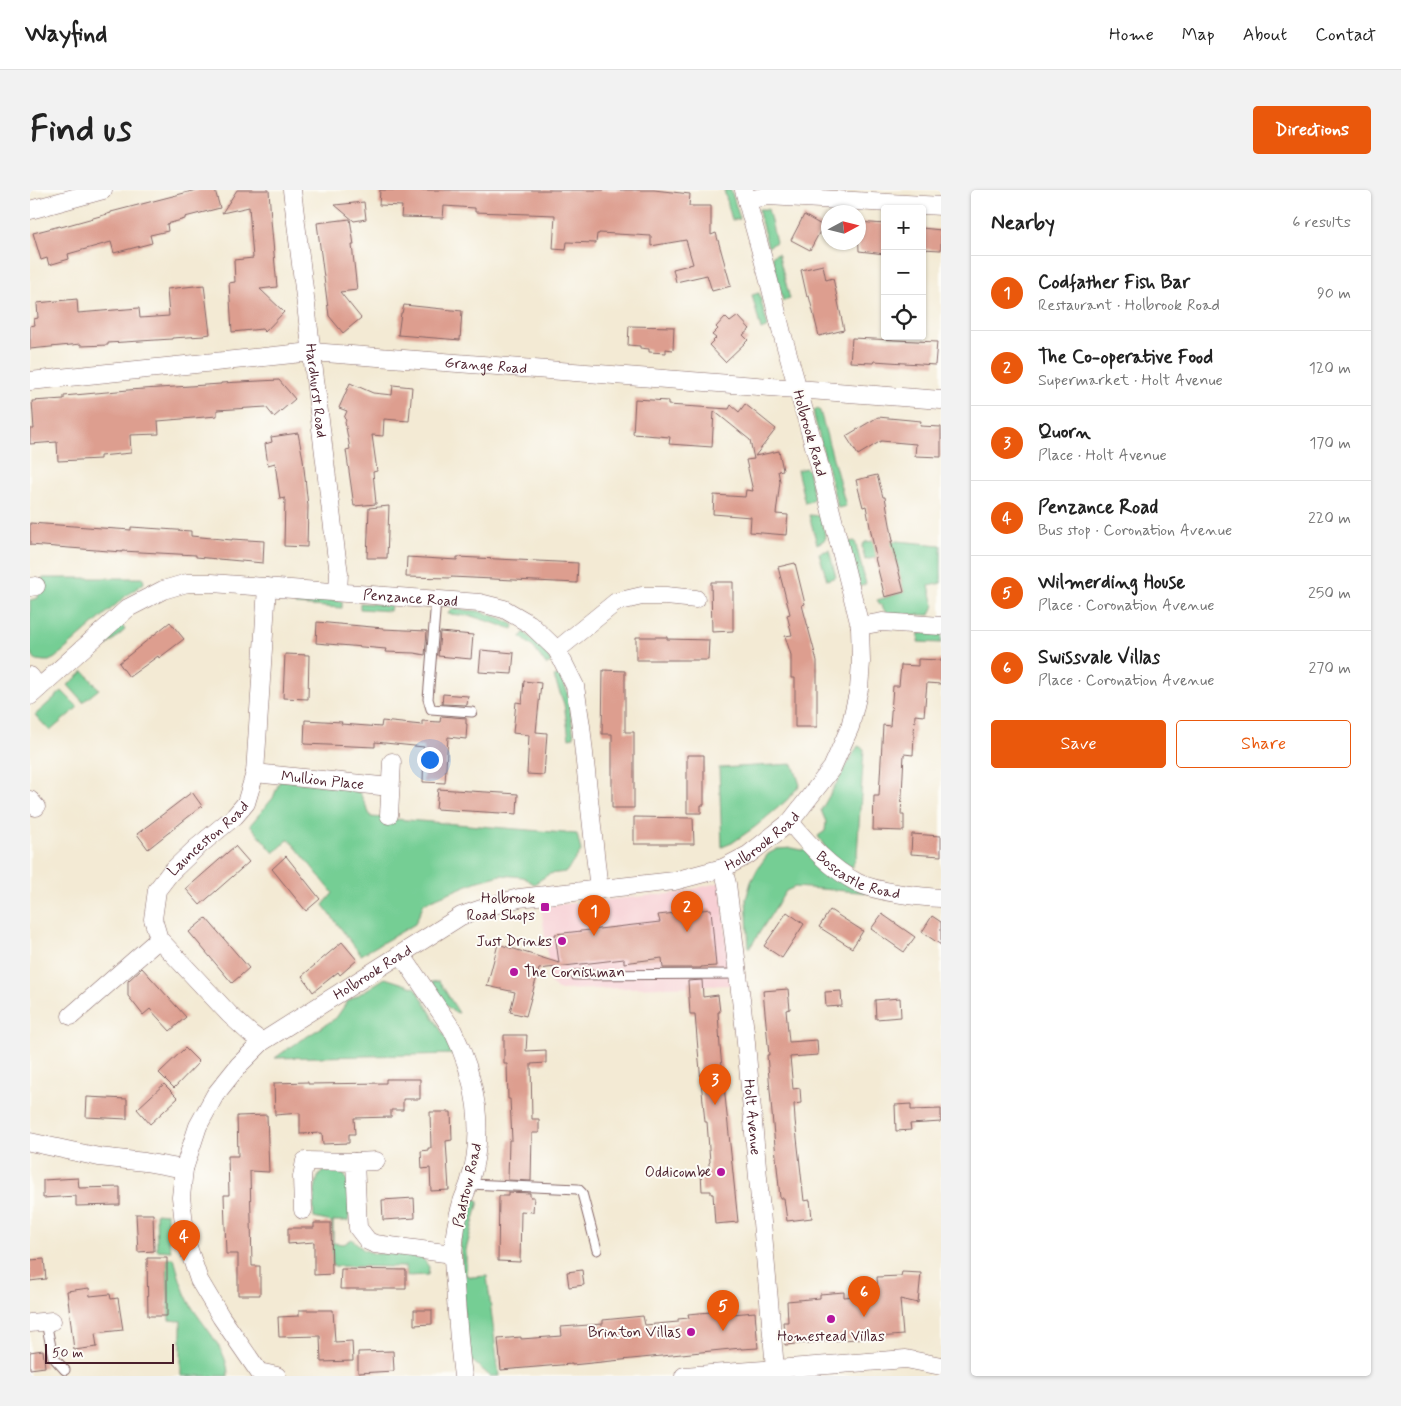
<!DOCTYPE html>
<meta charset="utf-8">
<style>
:root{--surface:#fff;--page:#f2f2f2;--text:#222;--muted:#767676;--line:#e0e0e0;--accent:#ea580c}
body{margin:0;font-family:Mynerve,sans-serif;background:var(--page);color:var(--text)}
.controls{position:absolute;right:15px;top:15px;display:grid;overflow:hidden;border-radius:5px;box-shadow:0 1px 4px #0004}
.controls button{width:45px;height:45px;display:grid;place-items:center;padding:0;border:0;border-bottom:1px solid var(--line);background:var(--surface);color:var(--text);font:25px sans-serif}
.compass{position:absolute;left:791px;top:15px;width:45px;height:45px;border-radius:50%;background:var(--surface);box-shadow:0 1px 4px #0004;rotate:83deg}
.scale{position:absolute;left:15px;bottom:12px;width:129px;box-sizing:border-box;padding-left:5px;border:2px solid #4a1f2b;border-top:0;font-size:14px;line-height:18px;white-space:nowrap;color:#4a1f2b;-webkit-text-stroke:4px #fdfcf7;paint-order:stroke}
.you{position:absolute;left:399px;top:569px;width:18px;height:18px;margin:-12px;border:4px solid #fff;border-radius:50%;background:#1a73e8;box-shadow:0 0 0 8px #1a73e833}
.badge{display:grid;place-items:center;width:32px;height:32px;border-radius:50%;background:var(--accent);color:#fff;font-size:16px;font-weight:700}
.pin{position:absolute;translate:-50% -41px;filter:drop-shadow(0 1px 2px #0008)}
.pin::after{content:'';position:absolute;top:26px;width:18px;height:15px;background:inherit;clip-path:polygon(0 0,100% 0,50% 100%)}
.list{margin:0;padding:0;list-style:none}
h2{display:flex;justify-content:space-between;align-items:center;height:65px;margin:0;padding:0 20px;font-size:21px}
h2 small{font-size:16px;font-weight:400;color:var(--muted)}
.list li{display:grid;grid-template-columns:32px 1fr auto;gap:15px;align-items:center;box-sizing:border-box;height:75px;padding:0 20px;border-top:1px solid var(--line)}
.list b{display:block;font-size:19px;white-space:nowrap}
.list p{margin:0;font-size:16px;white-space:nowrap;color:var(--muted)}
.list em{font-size:16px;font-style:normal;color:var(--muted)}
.actions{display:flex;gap:10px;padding:15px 20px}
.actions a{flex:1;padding:11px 0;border:1px solid var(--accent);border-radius:5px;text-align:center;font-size:18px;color:var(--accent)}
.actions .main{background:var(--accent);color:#fff}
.icon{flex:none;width:28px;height:28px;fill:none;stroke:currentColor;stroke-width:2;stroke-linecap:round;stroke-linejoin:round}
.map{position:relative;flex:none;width:911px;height:1186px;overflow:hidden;border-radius:5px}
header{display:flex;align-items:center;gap:30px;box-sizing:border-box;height:70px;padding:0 25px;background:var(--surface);border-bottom:1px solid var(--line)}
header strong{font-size:24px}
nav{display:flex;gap:28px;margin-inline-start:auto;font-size:18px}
.intro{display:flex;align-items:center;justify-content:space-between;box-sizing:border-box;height:120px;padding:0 30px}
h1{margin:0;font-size:35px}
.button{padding:12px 22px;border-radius:5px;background:var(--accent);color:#fff;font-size:18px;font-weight:700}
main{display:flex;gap:30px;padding:0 30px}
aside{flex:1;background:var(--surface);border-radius:5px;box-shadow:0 1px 4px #0004}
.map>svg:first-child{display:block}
.built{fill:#f7cfd4}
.green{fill:#75ce94;stroke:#607660}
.building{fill:#dd9e8f}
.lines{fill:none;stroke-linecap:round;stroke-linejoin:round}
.lane-casing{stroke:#856666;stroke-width:11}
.street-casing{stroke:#856666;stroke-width:19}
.lane{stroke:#fff;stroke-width:9}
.street{stroke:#fff;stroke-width:18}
.poi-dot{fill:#b5179e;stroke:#fdfcf7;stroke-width:2}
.labels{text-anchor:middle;stroke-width:4;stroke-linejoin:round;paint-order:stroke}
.street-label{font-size:15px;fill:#4a1f2b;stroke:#fdfcf7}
.poi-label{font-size:15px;fill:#4a1f2b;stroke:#fdfcf7;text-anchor:end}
</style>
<header>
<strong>Wayfind</strong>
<nav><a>Home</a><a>Map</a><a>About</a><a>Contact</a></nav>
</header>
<div class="intro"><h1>Find us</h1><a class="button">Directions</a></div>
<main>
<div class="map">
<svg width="911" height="1186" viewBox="0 0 911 1186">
<rect width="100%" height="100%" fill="#fdfcf7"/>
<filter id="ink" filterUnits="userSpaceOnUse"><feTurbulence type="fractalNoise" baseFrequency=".02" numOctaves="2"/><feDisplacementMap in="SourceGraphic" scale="10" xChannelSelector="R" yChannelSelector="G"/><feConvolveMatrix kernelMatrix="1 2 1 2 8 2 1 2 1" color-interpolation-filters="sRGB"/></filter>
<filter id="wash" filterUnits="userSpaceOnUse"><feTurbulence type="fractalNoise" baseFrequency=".0096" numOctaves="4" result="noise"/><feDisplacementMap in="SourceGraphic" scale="20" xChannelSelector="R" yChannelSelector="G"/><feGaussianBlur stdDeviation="1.12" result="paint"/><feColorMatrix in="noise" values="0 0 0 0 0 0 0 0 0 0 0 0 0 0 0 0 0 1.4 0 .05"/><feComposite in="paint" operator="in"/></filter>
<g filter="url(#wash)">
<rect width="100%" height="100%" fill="#f3ead4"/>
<path class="built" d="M691,692L701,795L528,800L521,794L511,716L648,703Z"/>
<path class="green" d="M694,0H701L710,29L702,30Z
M729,19H738L746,52L738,57L730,27Z
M748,63L760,109L753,111L742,66Z
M729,103L738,137L731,140L722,105Z
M787,219L790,221L816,316L808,318L784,226V221Z
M776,278L778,280L784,308L781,311L775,313L767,280Z
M779,325L790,326L796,348L793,351L787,354Z
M825,351L836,394L829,397L818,352Z
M844,351H867L911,355V393L899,396L904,415L900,425L857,424L847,410L874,402L864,363L835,370L832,356L835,352Z
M799,360L806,387L797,390L789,363Z
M12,388H113L114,393L97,405L25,468L19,471H14L6,470L0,462V410L8,408Z
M267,407L312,411V418L265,415Z
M330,413L361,415L360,421L330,419Z
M421,419L449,421L470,428L484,435L483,439L441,426L418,424Z
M91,434L95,440L67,464L62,459Z
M494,442L514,460L521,472L516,475L504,458L491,447Z
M889,443L911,444V453L888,452Z
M54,481L69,499L53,512L38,495Z
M530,485L537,501L544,547L539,548L534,514L524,487Z
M32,501L48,517L20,541L5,525Z
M828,556L834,559L827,665L822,677L800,665L788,646L795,641L796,632L791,620Z
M763,574L770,595L757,610L725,637L702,653L692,657L689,578Z
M250,590L318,598L330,603L341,627L547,644L551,661L536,682L519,684L504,694L493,687L471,685L445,692L394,713L385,734L331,765L293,715L303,703L259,649L244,663L220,635L243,608Z
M762,658L777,661L842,703L765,697L756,701L719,759L716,709L721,692L728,678L738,664L747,659Z
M355,788L386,798L425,864L245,868L256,860L306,828L317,812Z
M409,791L429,823C415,821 409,803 402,792Z
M296,981C301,981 308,980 312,983C323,991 321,1020 318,1031H303V1053L314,1054L322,1049L334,1060L346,1064L361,1063L392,1067L399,1077L398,1085L377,1086L376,1077L302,1076V1032L284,1028C283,1013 284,998 289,984Z
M442,1007L449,1011L436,1060V1085L442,1087L457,1086L469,1186H460L440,1169L435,1137L430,1048Z
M126,1023L137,1024L138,1046L141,1061L127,1060Z
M137,1068H144C148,1083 152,1098 159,1112C171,1134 199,1160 198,1186H151V1131L139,1130Z"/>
<g id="blocks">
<path class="building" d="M166,0H185L190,18L155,27V29L137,34L138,41L120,45L122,53L84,63L81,52L38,64L39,69L19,75L17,68L11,70L3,43L30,36L31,37L81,23V22Z
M207,0H239L241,30L247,97L230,99L254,122L235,142L232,139L202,142L199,93L205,92L204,70L223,68L219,17L192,23Z
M350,0H624L660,4L659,16H681V45L686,43L701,96L682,101L677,85L646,92L643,79L663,74L656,50L621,56V46L569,43V44H567L566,53L537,52L536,60L523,59L525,25L445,22V18L414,16L413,28L371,27L372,16L349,15Z
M334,12L336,29L324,31L305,15Z
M774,25L793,36L780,60L761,50Z
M320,29L324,55H322L327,100L310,102L331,128L313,143L299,126L287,33Z
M828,32L855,34V64L829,61Z
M892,38L911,40V60L892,59Z
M793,75L796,90L803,88L814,140L789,146L779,106L777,107L771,80Z
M174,95L180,144L174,145V146L142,148V149L78,153V155L51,156V154L0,159V136L5,135L4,129L8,128L7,113L47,109L48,123L109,118L110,128L139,126L137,99Z
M374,115L432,121L430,150L368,145L371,123H372Z
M708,126L720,139L713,145L718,150L695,172L679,155L686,148L682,145L688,139L686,137L695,127L700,132Z
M599,136L644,137L643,160L636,159V163L619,162V159L610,158V156L598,155Z
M822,148L907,152L905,175L844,171L843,173L820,172Z
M249,190L265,209L244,227L236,217L187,220V226L128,231L129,244L100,245L101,263L70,266V269L28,271L27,252L0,254V239H4L2,211L34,209V206L98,200L191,194V193Z
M320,193L343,203L362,205L363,195L382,197L379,231L354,229L353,246L342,245L347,281L343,282L346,314L324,316L316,260L320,259L315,232L316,230L314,228L317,221L309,218Z
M605,209L638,211V215L699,219L701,215L709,222L715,214L746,239L725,266L749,261L753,280L748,281L750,291L746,324L758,325L756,345L720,342L721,327L683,324L684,305L715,307L716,300L723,301L716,270L724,269L720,250L684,221L682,257L639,254L640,247L603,244Z
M848,227L891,231L890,236L911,237V267L885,266L886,254L851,251L828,265L816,246Z
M268,243L273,269L278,316L277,357L254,356L255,308L250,309L245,273L238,275L235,254L242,252L241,247Z
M847,285L853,307H855L863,351H861L874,402L855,407L845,368H846L836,316L833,317L826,290Z
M359,316L357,368H337L339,318Z
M0,333L101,340V337L161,341V346L202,350V349L234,351L233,373L166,367V365L92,361V362L0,355Z
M377,367L427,370V367L548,373L547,393L421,387V388L376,387Z
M765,373L775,414L772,415L787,471V537H765V488H761V465L755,446L762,445L757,425L760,424L748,377Z
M681,392H703V441L682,442Z
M140,432L154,449L129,468L128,466L99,487L89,473Z
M287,432L353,438V439L397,441L395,465L384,463L355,462L356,459L286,453Z
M410,442L443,445L441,469L408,466Z
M606,447H637V449L679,450L678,470H606Z
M451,460L484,463L482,484L449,482Z
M255,464L279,465L278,509L253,508Z
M888,469L911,470V494L897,493L894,526L885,525L883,565L874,564L871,625H874V641L843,640L844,606H849L853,535L860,536L863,496H869L871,475L888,476Z
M573,480L595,481V542H604V618H582V544H572Z
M494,491L511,493L506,542L517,543L514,585L497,584L499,545L483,543L486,512L492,513Z
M413,504L438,506L437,515L412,514Z
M411,526L436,528V534H437L436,549L418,547L415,593L393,592L394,557L345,552V557L274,554L275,530L312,532L311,534L351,537L352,531L392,535V531L410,532Z
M657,565H674V615H671V623H657Z
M408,599L488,604L487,624L406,619Z
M162,602L172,616L118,659L107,644Z
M604,627L663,628L664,654H604Z
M882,644L911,646V666L881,664Z
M205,656L219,672L170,715L156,699Z
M256,666L290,709L276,721L242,679Z
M681,719L686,776L671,777V778H633L632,768L594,773V769L509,779L496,826L480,822L485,802L457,796L468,754L529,773L525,744L630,732L628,725Z
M800,720L833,741L822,758L789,737Z
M757,722L774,734L752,768L734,756Z
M852,724L885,747L874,762L841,739Z
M902,726L911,732V755L892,742Z
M176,728L219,778L202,793L159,742Z
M312,752L327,770L310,785L308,782L283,802L272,786Z
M112,778L156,827L140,841L120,819L113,825L98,806V791Z
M672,790L673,807L688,805L690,822H688L690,857L708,1032L685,1034L683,1004H681V1001H672L671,982H679V973L680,972L677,932H675L668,860L665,824H660L658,791Z
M758,799L760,819L756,820L759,852L787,850L788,865L760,867L763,899L770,898L771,913L764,914L765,930L774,1011L780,1010L782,1028L757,1031L754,1008H750L743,935L737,865H739L733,801Z
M811,801L812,816L796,817L795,802Z
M870,808L871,827L846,829L845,810Z
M474,845H497L496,861L516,860V873L501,874L502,929H509V943H502L501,991L478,990L479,950H482L480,909H478L477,874H474Z
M155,858L169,872L144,898L129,883Z
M356,889H390V909H373V920H361V927L324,928L325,944H319V953L293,954L292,943L270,944V923L245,925L244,893L278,892V894L356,893Z
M134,894L148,908L120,934L107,919Z
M57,907L97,909V929L56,927Z
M881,914V920L911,919V932L880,934L881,940L866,941L865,915Z
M400,922H421L422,950L416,951L419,1000L401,1001L400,978L392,979L391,961L398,960V958H401Z
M237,925L239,982L220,981L222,1076H230V1105H208V1064H196L194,1005H199L198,966H208L207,926Z
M48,988L49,998L90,997V1015L46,1016V1006L13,1008V990Z
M478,1002L500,1003V1007H504L503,1022L491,1021L490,1072L468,1071L469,1006H478Z
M384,1008L385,1028L353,1030L352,1010Z
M106,1024H123L124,1061L108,1062Z
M284,1033H301L302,1084L284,1085V1052L258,1054V1038H284Z
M117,1068H137V1126H118Z
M14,1069L16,1089L0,1091V1070Z
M311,1079L376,1080V1099H310Z
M552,1080L554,1095L539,1097L537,1082Z
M872,1082L891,1083L888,1113L870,1109L873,1145L755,1155L753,1132H758L757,1111L790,1108V1104L814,1102V1107L848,1104L847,1087L871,1086Z
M59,1098L60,1106L80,1104L81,1109L88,1108L93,1140L65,1143L67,1157L44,1160L37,1101Z
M269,1120H303L305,1152L322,1151L323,1171L291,1172L290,1146L249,1147L248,1127L269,1126Z
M384,1120H402V1134L384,1135Z
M692,1121V1125L725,1122L728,1158L711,1159V1158L542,1175V1174L471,1180L468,1149L491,1147V1149L532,1146L531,1137L573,1134V1130L613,1126L615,1135L648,1132V1129L659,1128L658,1124Z
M13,1160L15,1177L0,1179V1162Z
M363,1161L364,1181L328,1183V1162Z"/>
</g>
</g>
<g filter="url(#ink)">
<use href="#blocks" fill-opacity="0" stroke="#856666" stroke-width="1"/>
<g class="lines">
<g class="lane-casing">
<path id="lane" d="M406,410L398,509L401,519L442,522
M545,785L708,784
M440,994L548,999L552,1003L567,1060
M16,1132L23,1167L35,1180"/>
</g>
<g class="street-casing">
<g id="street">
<path id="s1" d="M262,0L306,362L309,383L308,402"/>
<path d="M717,10L738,6L911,16"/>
<path d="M0,20L73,0"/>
<path id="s2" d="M0,191L282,162L911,210"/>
<path d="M0,397L6,396"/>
<path d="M830,436L852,432L911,436"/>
<path d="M527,460L586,412L612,406H636L666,409"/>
<path d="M0,486L9,498"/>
<path id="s3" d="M0,506L98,418L133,400L157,393H182L450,413L474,419L500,434L527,460L545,496L551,536L569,700"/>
<path id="s4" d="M225,583L360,597"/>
<path d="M0,610L6,617"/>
<path d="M359,625L362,572"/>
<path id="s5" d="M760,632C779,655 801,679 828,693C848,702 889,707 911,708"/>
<path id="s6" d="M693,678L697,694L715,842L745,1178"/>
<path d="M371,764L422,839C446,887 456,942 439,994C437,1000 434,1006 432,1012C427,1028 424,1047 423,1064C423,1074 424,1085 425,1095C427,1125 429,1156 433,1186"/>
<path d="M41,826L129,749"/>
<path id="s7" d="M232,852L221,844L200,825L129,749L123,729L127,700L140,683L165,659L205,626L216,613L225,583L237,397"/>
<path d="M0,952L69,967L115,972L154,979"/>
<path d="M325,972L346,971"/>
<path d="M273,1020L272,987L275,971L325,972L328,1038L338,1051L345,1054L423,1064"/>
<path d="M0,1133L22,1131"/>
<path id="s8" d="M247,1186L229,1182L191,1127L169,1090L156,1051L151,1007L154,979L168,936L185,905L209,875L232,852L431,726L460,716L489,708L644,691L693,678L718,665L760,632L802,578L820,537L829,499L831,472L830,436L788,270L752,143L739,91L714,0"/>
<path d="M654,1186L876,1169L911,1176"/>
</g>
</g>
<use href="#lane" class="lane"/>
<use href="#street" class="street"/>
</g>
</g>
<g class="poi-dot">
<rect x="510" y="712" width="10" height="10" rx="2.5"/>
<circle cx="532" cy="751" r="5"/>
<circle cx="484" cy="782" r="5"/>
<circle cx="691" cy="982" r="5"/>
<circle cx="801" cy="1129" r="5"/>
<circle cx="661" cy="1142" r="5"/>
</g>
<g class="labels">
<g class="street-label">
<text dy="5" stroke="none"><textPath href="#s2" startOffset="458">Grange Road</textPath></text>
<text dy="5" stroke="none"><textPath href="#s1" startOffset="202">Hardhurst Road</textPath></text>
<text transform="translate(780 243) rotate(74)" y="5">Holbrook Road</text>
<text dy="5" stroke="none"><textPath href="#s3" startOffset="420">Penzance Road</textPath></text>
<text dy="5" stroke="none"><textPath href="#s4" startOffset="68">Mullion Place</textPath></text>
<text dy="5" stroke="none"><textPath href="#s7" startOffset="269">Launceston Road</textPath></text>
<text dy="5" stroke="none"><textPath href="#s8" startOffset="944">Holbrook Road</textPath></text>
<text dy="5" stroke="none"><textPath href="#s5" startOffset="89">Boscastle Road</textPath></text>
<text dy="5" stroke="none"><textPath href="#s8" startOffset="524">Holbrook Road</textPath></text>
<text dy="5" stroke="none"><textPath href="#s6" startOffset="251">Holt Avenue</textPath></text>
<text transform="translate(437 995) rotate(-77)" y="5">Padstow Road</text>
</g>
<g class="poi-label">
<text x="505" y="713">Holbrook<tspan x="505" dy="17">Road Shops</tspan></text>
<text x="522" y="756">Just Drinks</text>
<text x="494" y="787" text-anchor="start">The Cornishman</text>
<text x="681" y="987">Oddicombe</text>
<text x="651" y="1147">Brinton Villas</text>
<text x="801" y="1151" text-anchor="middle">Homestead Villas</text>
</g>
</g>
</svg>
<div class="controls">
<button>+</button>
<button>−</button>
<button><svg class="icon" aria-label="locate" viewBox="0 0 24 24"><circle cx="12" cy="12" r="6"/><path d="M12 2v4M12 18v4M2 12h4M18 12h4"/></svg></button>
</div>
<svg class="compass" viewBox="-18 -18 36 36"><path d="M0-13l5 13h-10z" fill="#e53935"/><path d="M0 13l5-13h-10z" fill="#767676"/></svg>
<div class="scale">50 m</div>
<div class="you"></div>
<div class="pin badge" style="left:564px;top:746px">1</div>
<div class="pin badge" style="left:657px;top:742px">2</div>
<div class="pin badge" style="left:685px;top:915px">3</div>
<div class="pin badge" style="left:154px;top:1071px">4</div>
<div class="pin badge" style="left:693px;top:1141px">5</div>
<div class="pin badge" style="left:834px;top:1127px">6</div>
</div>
<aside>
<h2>Nearby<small>6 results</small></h2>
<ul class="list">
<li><span class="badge">1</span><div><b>Codfather Fish Bar</b><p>Restaurant · Holbrook Road</p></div><em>90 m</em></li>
<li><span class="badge">2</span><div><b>The Co-operative Food</b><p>Supermarket · Holt Avenue</p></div><em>120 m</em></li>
<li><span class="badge">3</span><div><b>Quorn</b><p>Place · Holt Avenue</p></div><em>170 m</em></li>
<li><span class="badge">4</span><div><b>Penzance Road</b><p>Bus stop · Coronation Avenue</p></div><em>220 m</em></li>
<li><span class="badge">5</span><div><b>Wilmerding House</b><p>Place · Coronation Avenue</p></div><em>250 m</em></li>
<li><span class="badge">6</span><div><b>Swissvale Villas</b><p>Place · Coronation Avenue</p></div><em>270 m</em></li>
</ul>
<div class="actions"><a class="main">Save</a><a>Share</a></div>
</aside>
</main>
